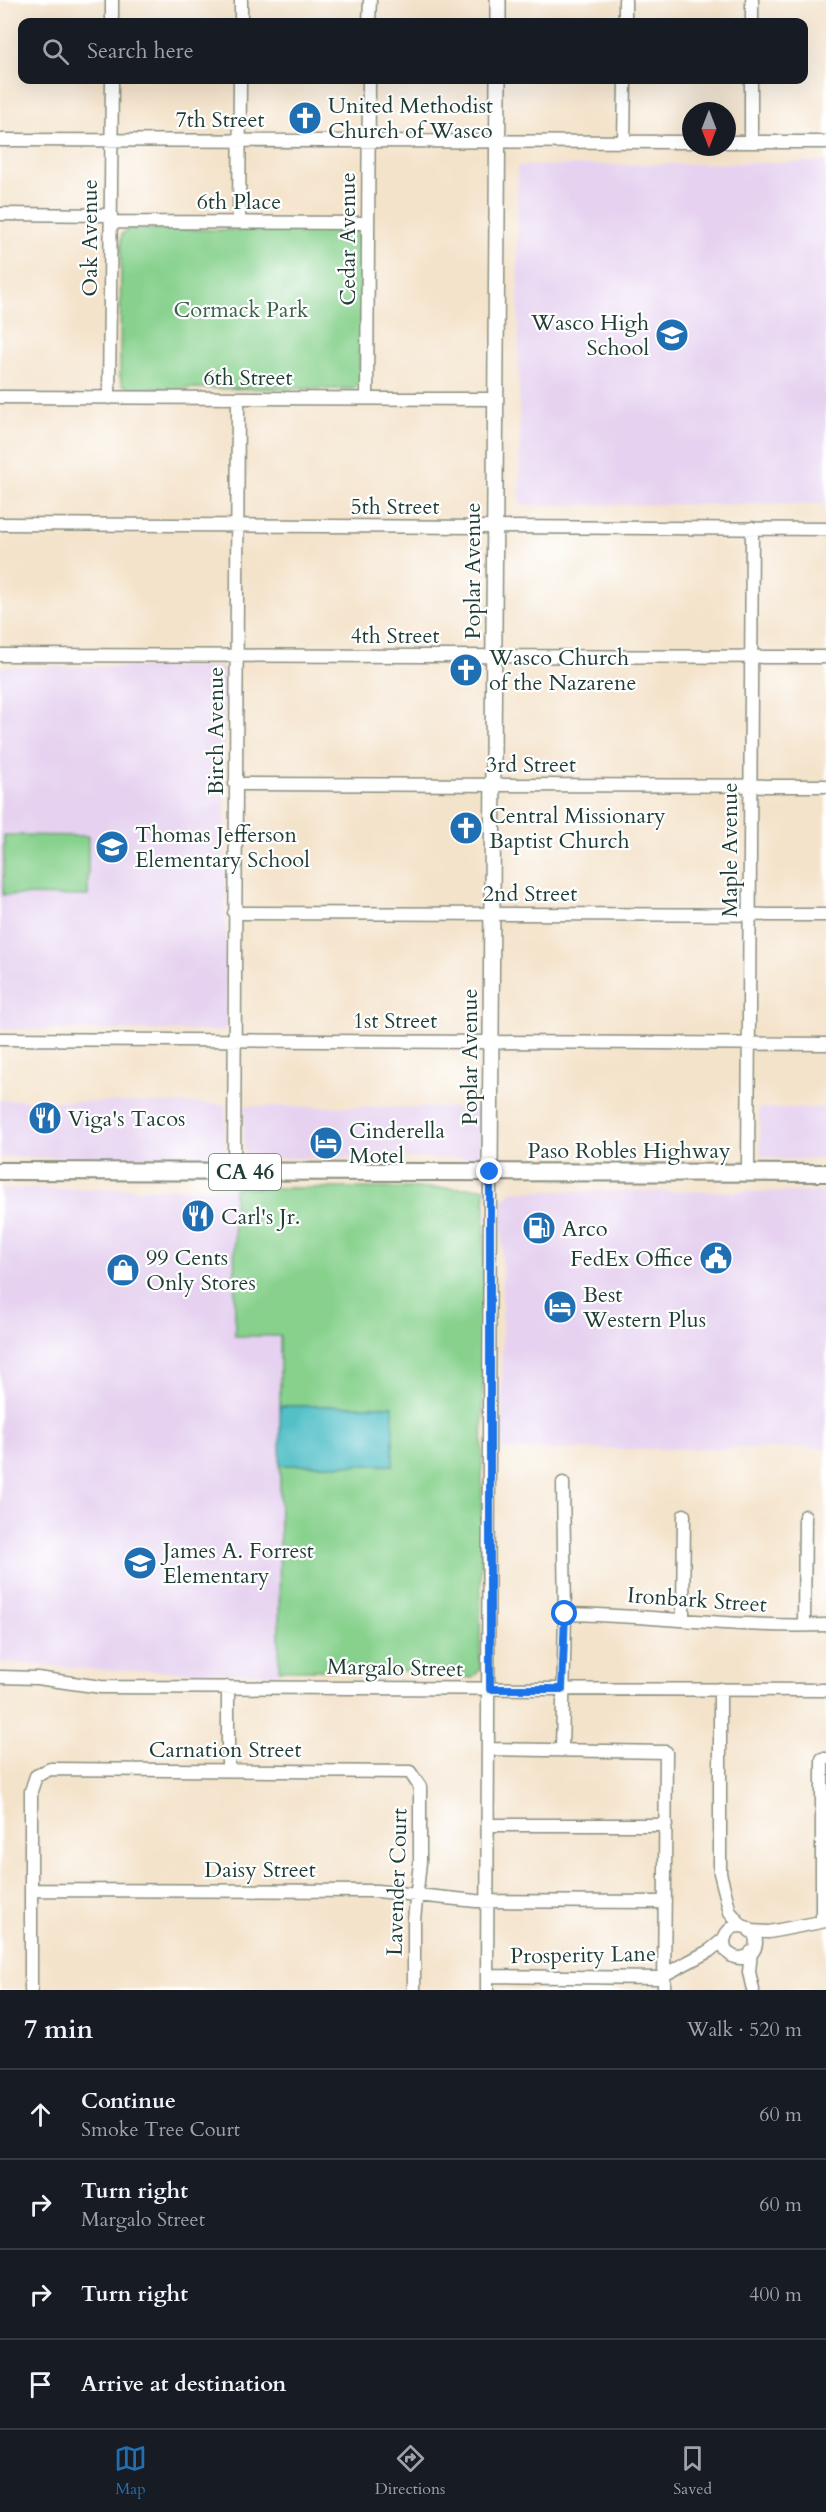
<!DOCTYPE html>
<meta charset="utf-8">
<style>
:root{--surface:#171b24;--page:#20242c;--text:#f1f3f6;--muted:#9ea1a6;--line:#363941;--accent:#1f6fb2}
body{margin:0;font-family:Cardo,serif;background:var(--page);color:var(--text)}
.compass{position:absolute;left:682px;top:102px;width:54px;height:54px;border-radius:50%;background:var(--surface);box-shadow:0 6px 24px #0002;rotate:180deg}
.stop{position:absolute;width:18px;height:18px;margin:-14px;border:4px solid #1a73e8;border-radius:50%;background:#fff}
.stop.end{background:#1a73e8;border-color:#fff;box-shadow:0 2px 6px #0008}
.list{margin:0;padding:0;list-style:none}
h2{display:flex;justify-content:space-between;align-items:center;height:78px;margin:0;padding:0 24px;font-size:26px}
h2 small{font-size:20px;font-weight:400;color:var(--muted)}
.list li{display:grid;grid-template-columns:39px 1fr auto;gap:18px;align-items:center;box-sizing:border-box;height:90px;padding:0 24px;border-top:2px solid var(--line)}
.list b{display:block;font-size:22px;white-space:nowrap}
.list p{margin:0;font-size:20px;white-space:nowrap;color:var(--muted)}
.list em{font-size:20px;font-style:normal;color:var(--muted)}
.icon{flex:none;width:33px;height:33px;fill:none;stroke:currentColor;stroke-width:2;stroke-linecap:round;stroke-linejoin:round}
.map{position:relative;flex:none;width:826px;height:1990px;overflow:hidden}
.search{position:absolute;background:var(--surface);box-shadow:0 6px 24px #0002;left:18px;right:18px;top:18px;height:66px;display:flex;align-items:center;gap:15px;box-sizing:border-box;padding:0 21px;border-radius:12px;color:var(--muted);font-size:22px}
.sheet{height:438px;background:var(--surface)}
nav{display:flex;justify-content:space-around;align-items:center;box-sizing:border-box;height:84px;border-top:2px solid var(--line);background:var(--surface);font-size:16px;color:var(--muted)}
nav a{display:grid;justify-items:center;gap:3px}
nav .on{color:var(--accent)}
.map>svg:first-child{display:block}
.built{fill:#e6d2f0}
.green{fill:#87d18d;stroke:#538760;stroke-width:1.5}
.water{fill:#52c0c8;stroke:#387e7e;stroke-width:1.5}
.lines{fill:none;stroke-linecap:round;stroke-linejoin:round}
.minor-casing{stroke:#8a9080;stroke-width:15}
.major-casing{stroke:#8a9080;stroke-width:18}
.highway-casing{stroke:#8a9080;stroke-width:20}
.minor{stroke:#fff;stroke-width:12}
.major{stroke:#fff;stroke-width:15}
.highway{stroke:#fff;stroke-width:16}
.route{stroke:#1a73e8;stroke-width:8}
.labels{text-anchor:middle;stroke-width:4.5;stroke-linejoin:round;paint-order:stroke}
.shield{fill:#fff;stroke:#627771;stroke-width:1.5}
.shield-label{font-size:21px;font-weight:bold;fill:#1f3d34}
.poi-label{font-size:22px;fill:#1f3d34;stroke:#fff;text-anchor:start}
.street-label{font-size:22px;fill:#1f3d34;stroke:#fff}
.park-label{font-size:22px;fill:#39624a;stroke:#fff}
</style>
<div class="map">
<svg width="826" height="1990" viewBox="0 0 826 1990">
<rect width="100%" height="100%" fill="#fff"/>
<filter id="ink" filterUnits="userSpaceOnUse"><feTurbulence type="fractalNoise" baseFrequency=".0167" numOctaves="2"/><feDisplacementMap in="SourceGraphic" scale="12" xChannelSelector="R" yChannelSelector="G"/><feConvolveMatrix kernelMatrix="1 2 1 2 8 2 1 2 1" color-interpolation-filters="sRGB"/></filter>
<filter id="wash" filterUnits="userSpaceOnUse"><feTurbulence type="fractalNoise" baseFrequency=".008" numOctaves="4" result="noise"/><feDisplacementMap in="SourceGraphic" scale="24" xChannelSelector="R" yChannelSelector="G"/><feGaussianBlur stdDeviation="1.35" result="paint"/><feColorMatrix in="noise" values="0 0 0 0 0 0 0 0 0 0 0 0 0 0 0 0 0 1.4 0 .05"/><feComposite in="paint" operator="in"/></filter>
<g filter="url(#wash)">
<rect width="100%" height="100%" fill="#f4e3cb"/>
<path class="built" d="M826,162V504L520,505L517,166Z
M0,667H223L227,1027L223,1031L0,1029Z
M0,1100L226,1104L225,1152L221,1157H0Z
M244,1106L483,1108L482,1149L479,1155L472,1158H254L246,1152L244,1147Z
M759,1108H826V1159H777L761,1155Z
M234,1188L235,1336H280L279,1674L101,1670L0,1662V1189Z
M512,1191L826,1192V1448L502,1450V1202Z"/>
<path class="green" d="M128,229L358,231L362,236L360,386L352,389L130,388L123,385L120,377L121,240L122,234Z
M4,835L88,836V896L3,895Z
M234,1188H485L480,1670L472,1678L420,1671L279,1670L280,1465H392V1406H280V1336H235Z"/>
<path class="water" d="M280,1406H393V1465H280Z"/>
</g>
<g filter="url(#ink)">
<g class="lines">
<g class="minor-casing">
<path id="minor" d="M112,22V0
M241,22V0
M369,22L370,0
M625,22V0
M752,22V0
M0,140L691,142
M624,142L625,80
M727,142H826
M751,142V80
M0,214L111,215
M111,222L368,223
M239,222L240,80
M0,397L496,399
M109,398L112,80
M367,398L369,80
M0,524L826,529
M0,655L826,657
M235,784L826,786
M234,913L826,915
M0,1039L826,1044
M234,1172L238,398
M748,1172L752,528
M565,1614C652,1615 738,1628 826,1625
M683,1620L684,1515
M804,1625L805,1516
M0,1677L37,1678L101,1687L826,1690
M228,1687V1770
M720,1689V1873L730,1912L742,1926
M489,1749L666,1752L664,1990
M562,1750L565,1614L563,1483
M489,1825H666
M31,1890L377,1891L476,1901L665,1902
M822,1921V1759H826
M724 1942a16 16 0 1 1 32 0a16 16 0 1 1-32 0Z
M750,1931L769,1932L826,1921
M751,1952L749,1972L753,1990
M487,1976L658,1978L709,1951L725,1938
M31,1990V1791L36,1776L50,1769L410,1772L420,1787V1862L414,1920V1990
M487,1990L490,1172"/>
</g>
<g class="major-casing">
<path id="major" d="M498,22V0
M490,1172L498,80"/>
</g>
<g class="highway-casing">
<path id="highway" d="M0,1171L826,1173"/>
</g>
<use href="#minor" class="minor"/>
<use href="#major" class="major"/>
<use href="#highway" class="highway"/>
</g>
</g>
<g class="lines" filter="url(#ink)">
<path class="route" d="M490,1172V1689H562L565,1614"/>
</g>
<defs>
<g id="church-disc" transform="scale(1.725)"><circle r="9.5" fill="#1f6fb2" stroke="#fff"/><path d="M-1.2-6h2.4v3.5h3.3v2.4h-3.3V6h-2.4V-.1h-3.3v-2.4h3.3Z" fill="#fff"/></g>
<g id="school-disc" transform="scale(1.725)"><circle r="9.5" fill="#1f6fb2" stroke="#fff"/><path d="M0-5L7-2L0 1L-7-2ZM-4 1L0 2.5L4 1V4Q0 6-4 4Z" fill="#fff"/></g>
<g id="restaurant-disc" transform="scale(1.725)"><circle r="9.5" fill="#1f6fb2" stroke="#fff"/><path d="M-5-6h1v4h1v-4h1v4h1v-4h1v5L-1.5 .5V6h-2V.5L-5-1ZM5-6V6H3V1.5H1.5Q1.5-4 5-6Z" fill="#fff"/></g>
<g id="hotel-disc" transform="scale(1.725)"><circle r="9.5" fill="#1f6fb2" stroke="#fff"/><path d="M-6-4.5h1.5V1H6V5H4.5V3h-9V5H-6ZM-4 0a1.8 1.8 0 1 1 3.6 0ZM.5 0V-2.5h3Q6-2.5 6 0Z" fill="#fff"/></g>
<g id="fuel-disc" transform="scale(1.725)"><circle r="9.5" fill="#1f6fb2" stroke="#fff"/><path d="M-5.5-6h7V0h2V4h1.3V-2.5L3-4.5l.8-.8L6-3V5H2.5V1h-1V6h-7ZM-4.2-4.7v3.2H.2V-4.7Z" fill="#fff"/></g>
<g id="civic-disc" transform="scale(1.725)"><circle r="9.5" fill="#1f6fb2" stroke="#fff"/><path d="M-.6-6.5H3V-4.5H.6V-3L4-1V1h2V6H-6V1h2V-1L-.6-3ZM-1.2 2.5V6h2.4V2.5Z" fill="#fff"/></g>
<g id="shop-disc" transform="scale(1.725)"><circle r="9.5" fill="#1f6fb2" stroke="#fff"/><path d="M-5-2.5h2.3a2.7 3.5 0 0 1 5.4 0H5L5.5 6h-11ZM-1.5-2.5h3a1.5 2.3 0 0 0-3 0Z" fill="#fff"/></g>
</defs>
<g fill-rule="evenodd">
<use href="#church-disc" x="305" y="118"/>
<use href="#school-disc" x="672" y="335"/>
<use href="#church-disc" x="466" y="670"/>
<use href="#church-disc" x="466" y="828"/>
<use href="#school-disc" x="112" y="847"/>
<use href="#restaurant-disc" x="45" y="1118"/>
<use href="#hotel-disc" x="326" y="1143"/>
<use href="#restaurant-disc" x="198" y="1216"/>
<use href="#fuel-disc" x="539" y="1228"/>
<use href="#civic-disc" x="716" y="1258"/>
<use href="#shop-disc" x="123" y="1270"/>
<use href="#hotel-disc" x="560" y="1307"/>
<use href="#school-disc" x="140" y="1563"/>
</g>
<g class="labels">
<rect class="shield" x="209" y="1154" width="72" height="36" rx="4.5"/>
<g class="shield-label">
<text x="245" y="1179">CA 46</text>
</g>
<g class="poi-label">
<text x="328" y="113">United Methodist<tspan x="328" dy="25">Church of Wasco</tspan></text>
<text x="649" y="330" text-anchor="end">Wasco High<tspan x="649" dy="25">School</tspan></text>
<text x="489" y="665">Wasco Church<tspan x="489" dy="25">of the Nazarene</tspan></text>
<text x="489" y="823">Central Missionary<tspan x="489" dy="25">Baptist Church</tspan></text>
<text x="135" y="842">Thomas Jefferson<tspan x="135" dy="25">Elementary School</tspan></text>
<text x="68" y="1126">Viga's Tacos</text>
<text x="349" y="1138">Cinderella<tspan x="349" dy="25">Motel</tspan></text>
<text x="221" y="1224">Carl's Jr.</text>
<text x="562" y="1236">Arco</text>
<text x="146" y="1265">99 Cents<tspan x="146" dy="25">Only Stores</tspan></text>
<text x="693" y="1266" text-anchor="end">FedEx Office</text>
<text x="583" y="1302">Best<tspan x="583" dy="25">Western Plus</tspan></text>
<text x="163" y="1558">James A. Forrest<tspan x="163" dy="25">Elementary</tspan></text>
</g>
<g class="street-label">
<text x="220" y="127">7th Street</text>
<text x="239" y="209">6th Place</text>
<text transform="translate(89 238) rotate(-90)" y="8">Oak Avenue</text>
<text transform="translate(347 239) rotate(-90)" y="8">Cedar Avenue</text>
<text x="248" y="385">6th Street</text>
<text x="395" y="514">5th Street</text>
<text transform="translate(472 571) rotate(-90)" y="8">Poplar Avenue</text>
<text x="395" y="643">4th Street</text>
<text transform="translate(215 731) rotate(-90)" y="8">Birch Avenue</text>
<text x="531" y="772">3rd Street</text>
<text transform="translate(729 850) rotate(-90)" y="8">Maple Avenue</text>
<text x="530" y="901">2nd Street</text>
<text x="395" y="1028">1st Street</text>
<text transform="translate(469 1057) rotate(-90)" y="8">Poplar Avenue</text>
<text x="629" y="1158">Paso Robles Highway</text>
<text transform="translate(697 1599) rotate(4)" y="8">Ironbark Street</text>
<text transform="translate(395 1667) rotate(1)" y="8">Margalo Street</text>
<text x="225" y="1757">Carnation Street</text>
<text x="260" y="1877">Daisy Street</text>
<text transform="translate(396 1882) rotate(-88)" y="8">Lavender Court</text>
<text transform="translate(583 1954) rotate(-1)" y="8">Prosperity Lane</text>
</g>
<g class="park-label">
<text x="241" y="317">Cormack Park</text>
</g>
</g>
</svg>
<svg class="compass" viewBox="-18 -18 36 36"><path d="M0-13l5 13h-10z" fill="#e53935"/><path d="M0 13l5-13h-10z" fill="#9ea1a6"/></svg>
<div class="stop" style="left:565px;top:1614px"></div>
<div class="stop end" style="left:490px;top:1172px"></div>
<div class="search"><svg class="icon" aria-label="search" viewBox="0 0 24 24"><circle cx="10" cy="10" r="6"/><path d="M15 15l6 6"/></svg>Search here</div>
</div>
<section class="sheet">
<h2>7 min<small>Walk · 520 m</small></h2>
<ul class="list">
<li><svg class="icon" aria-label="ahead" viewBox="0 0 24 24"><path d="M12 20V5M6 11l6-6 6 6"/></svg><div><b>Continue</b><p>Smoke Tree Court</p></div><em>60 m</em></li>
<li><svg class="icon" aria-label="right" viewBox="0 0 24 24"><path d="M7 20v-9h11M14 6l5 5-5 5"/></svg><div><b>Turn right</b><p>Margalo Street</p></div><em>60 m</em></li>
<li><svg class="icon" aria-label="right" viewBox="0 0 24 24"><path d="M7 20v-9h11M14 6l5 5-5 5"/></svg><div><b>Turn right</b></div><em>400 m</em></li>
<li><svg class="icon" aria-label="arrive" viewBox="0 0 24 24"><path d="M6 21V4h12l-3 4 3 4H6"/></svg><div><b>Arrive at destination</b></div></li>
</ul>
</section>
<nav>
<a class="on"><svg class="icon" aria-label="map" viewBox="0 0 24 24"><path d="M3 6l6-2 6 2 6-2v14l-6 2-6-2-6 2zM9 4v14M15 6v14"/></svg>Map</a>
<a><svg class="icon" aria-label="directions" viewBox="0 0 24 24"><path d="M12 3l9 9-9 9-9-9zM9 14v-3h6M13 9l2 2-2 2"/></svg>Directions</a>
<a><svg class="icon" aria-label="saved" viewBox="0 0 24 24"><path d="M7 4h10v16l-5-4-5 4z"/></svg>Saved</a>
</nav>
